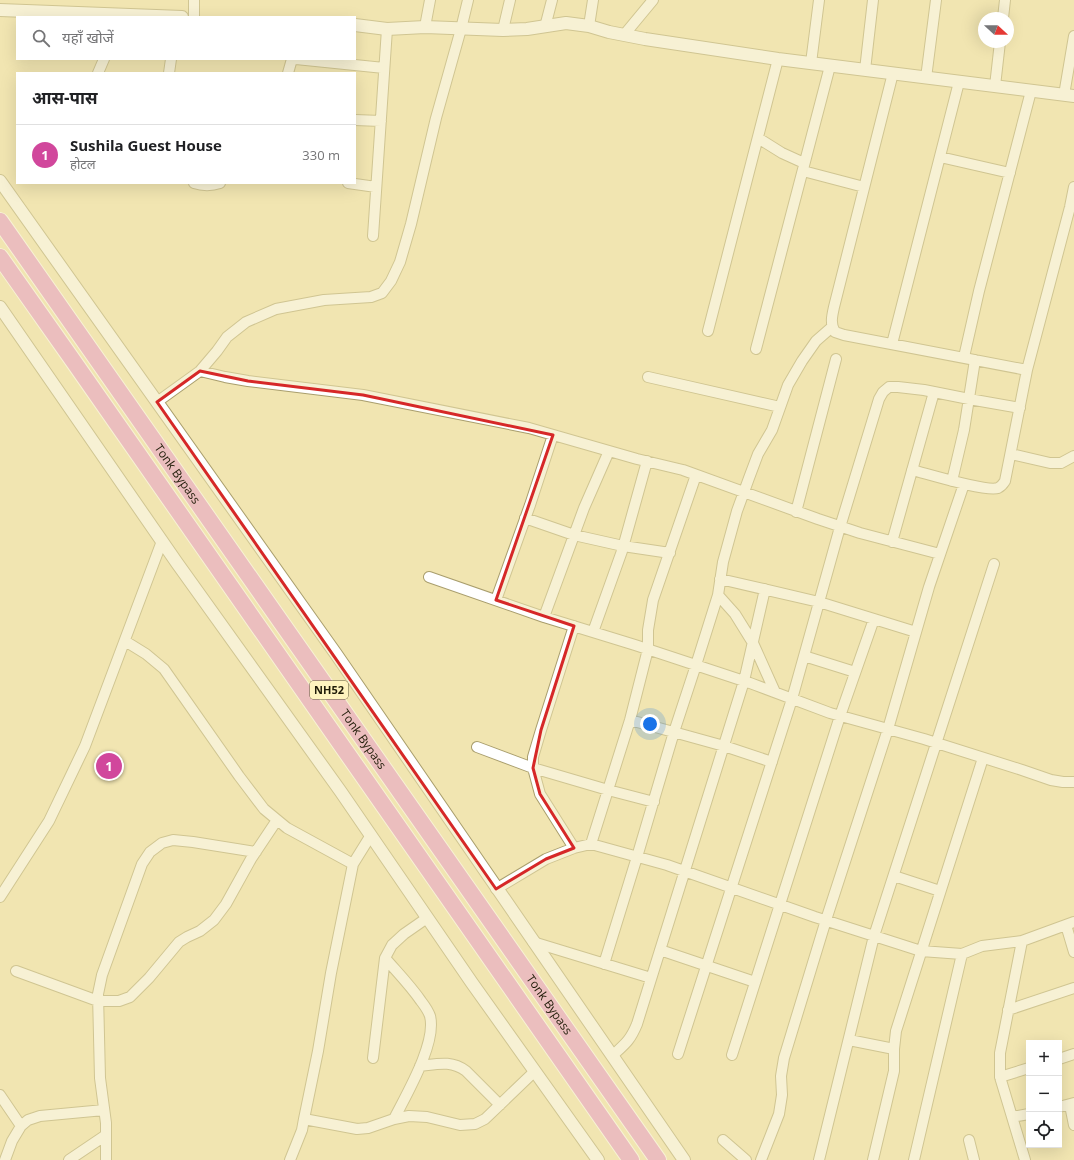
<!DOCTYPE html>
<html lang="hi">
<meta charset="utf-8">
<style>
:root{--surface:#fff;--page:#f6f6f6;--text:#202124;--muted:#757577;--line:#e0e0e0;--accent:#7c3aed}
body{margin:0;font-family:"Open Sans","Noto Sans Devanagari",sans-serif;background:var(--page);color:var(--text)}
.controls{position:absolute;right:12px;bottom:12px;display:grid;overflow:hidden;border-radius:0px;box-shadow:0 4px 16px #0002}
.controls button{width:36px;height:36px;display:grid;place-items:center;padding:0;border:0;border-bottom:1px solid var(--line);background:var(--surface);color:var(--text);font:20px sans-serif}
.compass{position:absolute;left:978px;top:12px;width:36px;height:36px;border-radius:50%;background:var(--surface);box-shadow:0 4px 16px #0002;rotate:111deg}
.you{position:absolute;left:650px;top:724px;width:14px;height:14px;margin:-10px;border:3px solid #fff;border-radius:50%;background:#1a73e8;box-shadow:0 0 0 6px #1a73e833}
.badge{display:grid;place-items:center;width:26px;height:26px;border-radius:50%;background:var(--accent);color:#fff;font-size:13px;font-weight:700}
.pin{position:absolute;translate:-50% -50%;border:2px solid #fff;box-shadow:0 1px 4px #0006}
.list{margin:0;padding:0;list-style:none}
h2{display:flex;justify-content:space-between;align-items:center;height:52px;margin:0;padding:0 16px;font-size:17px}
h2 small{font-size:13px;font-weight:400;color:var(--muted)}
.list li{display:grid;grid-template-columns:26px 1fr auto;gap:12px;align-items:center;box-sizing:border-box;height:60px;padding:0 16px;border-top:1px solid var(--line)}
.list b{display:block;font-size:15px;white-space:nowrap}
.list p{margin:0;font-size:13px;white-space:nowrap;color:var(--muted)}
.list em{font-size:13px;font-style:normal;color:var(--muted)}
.icon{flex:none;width:22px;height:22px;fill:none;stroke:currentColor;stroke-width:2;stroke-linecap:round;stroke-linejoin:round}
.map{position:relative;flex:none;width:1074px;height:1160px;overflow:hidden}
.search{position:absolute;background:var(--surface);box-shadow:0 4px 16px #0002;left:16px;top:16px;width:340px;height:44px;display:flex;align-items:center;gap:10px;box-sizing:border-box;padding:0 14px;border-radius:0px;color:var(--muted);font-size:15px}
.panel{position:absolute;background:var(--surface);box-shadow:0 4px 16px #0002;left:16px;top:72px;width:340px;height:112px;border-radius:0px}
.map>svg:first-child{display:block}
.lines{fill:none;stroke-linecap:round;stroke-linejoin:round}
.minor-casing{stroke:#a99e6d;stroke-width:12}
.tertiary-casing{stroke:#a99e6d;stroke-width:14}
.trunk-casing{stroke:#fff;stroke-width:18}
.minor{stroke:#fff;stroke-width:10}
.tertiary{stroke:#fff;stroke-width:12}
.trunk{stroke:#e48fcf;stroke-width:16}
.marked{fill:none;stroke:#d62828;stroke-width:3;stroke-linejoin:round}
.labels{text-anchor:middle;stroke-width:3.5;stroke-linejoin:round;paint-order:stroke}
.shield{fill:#fef3be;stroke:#635c3f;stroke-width:1}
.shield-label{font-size:11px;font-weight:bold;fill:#201c08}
.street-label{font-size:12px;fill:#201c08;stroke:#fef3be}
</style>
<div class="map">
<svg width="1074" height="1160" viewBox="0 0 1074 1160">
<rect width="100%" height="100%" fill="#f1e5b1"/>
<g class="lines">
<g class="minor-casing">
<path id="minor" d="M194,17V0
M1003,18L1005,0
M589,26L593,0
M425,27L430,0
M545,27L552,0
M503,30L510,0
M624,35L653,0
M296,59L384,68
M811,63L819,0
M865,70L873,0
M98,73L104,59
M169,73L171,59
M288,73L292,59
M893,73L834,307C832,316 830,324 835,332L844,335L1027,370
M926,78L936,0
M995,86L1000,42
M1064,95L1074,36
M355,120L381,121
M758,138L782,153L804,163
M940,157L1010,173
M803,171L864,187
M194,183C203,186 211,186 220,183
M348,183L376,187
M373,236L387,29
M708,331L778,59
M892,344L959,82
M756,349L830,66
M964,357L979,291L1031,91
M200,371L225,377L248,381L363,395L529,428L637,459L683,470L818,519L860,533L940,554
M648,377L780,407
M157,402L200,371L217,351L227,337L246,322L276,309L324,300L371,297L382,293L391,281L400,262L411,224L436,118L461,29L468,0
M1011,454L1050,463H1061L1074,456
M912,470C928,474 986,492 998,488C1002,486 1003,484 1005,481L1027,370L1070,207L1074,187
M952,481L964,430L975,360
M796,512L836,359
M525,518L574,535L623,546L670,553
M892,542L934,392
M429,577L544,617L635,645L750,683L830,713L924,739L1022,770L1051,780L1063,782H1074
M720,579L819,602L916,632
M718,595L735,614L753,643L775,692
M496,600L530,505L553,435
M544,617L584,508L609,451
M574,626L541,730L533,757V768L540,794L574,848
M593,632L622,551L647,461
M125,641L146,654L164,669L239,776L264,809L287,828L353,864
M804,656L855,672
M630,720L724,746L772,762
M477,747L533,768L608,790L654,802
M591,844L630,720L648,649V630L653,600L696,475
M894,876L940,891
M496,889L546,859L574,848L591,844L667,865L815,917L921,951L962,954L982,946L1022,941L1074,922
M0,897L49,821L85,746L162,541
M1066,925L1074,952
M533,942L651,978
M660,950L755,982
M385,958C397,972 410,985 421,1001C424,1005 428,1010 430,1016C437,1043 406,1095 394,1119
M604,964L637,857L674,732L696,665L718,595L723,562L737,511L749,478L758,454L772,430L788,385L802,361L816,341L832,327
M16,971L98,1001H119L130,997L149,978L179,942L187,937L200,931L214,920L226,904L251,859L277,820
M1008,1010L1074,988
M849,1040L894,1049
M678,1054L792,699L840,527L879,399L883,392L889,387H898L924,390L969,399L1020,408
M732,1055L840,716L874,619
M612,1056C625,1044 630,1041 637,1024L744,681L765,589
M373,1058L385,958L392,945L404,934L427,918
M1059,1059L1074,1054
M420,1066C438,1064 451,1060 466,1071L500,1105
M1000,1077V1053L1022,941
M0,1095L21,1126
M1070,1105L1074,1125
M1059,1107L1074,1103
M1012,1117L1029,1114
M304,1119L357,1129L368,1128L394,1119L409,1116L427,1117L460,1125L475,1124L485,1119L535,1071
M723,1140L746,1160
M969,1140L974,1160
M5,1160L12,1141L21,1126L28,1120L40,1116L104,1110
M69,1160L106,1135
M106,1160V1123L100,1078L98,994L102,975L142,864L150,852L162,843L173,840L193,842L256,852
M290,1160L302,1130L304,1119L318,1051L331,973L353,864L371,835
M761,1160L779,1114L782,1095L781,1076L784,1058L826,920L888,729L929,587L964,484
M819,1160L874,936L994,564
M873,1160L894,1071V1049L896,1031L983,758
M914,1160L962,954
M1025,1160L1000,1077L1029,1068"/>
</g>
<g class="tertiary-casing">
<path id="tertiary" d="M0,10L182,17
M355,25L387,29L425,27L503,30L527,29L566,23L589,26L609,32L645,39L778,59L1074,96
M0,181L336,654L684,1160
M0,307L177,563L341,792L472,983L598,1160"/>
</g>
<g class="trunk-casing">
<g id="trunk">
<path id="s1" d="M0,221L658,1160"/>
<path d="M0,257L74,362L631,1160"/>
</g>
</g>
<use href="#minor" class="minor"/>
<use href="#tertiary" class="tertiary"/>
<use href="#trunk" class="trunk"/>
</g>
<path d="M0 0H1074V1160H0ZM200,371L248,381L363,395L553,435L496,600L574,626L541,730L533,768L540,794L574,848L546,859L496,889L157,402Z" fill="#f1e5b1" fill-opacity=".55" fill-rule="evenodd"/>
<path class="marked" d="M200,371L248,381L363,395L553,435L496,600L574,626L541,730L533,768L540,794L574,848L546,859L496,889L157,402Z"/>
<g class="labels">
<rect class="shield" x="310" y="681" width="38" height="18" rx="3"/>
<g class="shield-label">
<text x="329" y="694">NH52</text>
</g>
<g class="street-label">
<text dy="4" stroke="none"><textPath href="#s1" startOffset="309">Tonk Bypass</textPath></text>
<text dy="4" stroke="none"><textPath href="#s1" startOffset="633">Tonk Bypass</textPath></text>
<text dy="4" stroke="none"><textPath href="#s1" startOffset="957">Tonk Bypass</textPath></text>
</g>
</g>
</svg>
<div class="controls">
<button>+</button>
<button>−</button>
<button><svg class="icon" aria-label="locate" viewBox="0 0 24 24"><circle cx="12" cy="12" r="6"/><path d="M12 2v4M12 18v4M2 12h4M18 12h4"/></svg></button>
</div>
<svg class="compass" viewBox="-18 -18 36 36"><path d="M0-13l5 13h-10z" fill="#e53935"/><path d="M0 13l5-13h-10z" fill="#757577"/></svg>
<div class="you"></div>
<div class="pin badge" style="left:109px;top:766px;background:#d1479c">1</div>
<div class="search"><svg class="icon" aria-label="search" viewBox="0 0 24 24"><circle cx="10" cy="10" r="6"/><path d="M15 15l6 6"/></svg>यहाँ खोजें</div>
<section class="panel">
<h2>आस-पास<small></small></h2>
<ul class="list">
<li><span class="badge" style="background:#d1479c">1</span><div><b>Sushila Guest House</b><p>होटल</p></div><em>330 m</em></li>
</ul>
</section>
</div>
